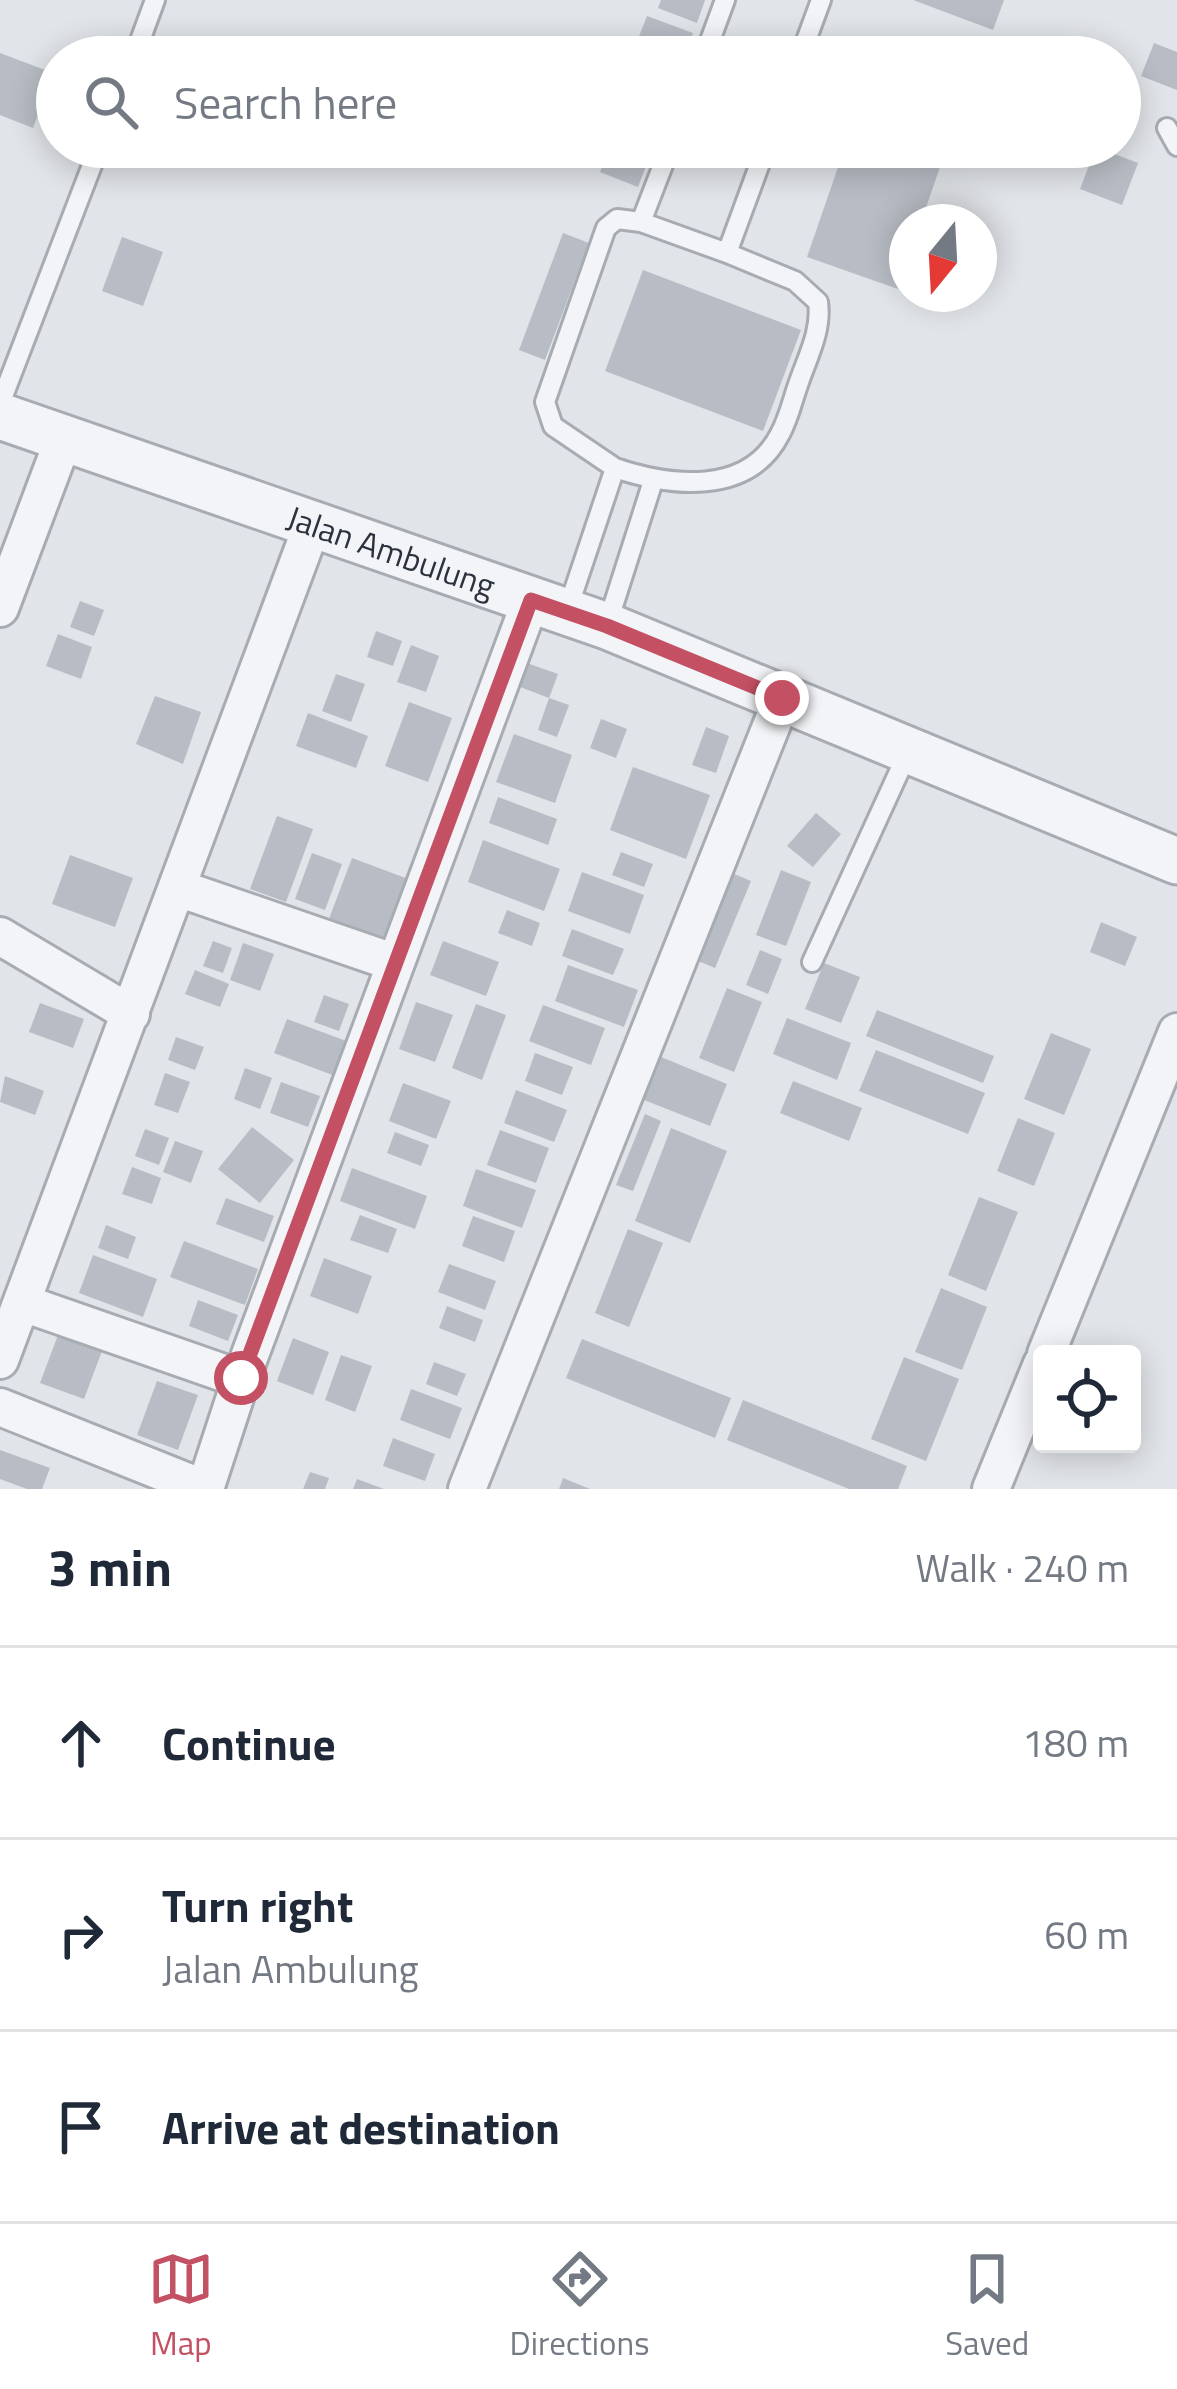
<!DOCTYPE html>
<meta charset="utf-8">
<style>
:root{--surface:#fff;--page:#f2f2f3;--text:#1f2937;--muted:#747a83;--line:#e0e1e3;--accent:#c35063}
body{margin:0;font-family:"Titillium Web",sans-serif;background:var(--page);color:var(--text)}
.controls{position:absolute;right:36px;bottom:36px;display:grid;overflow:hidden;border-radius:12px;box-shadow:0 6px 30px #0003}
.controls button{width:108px;height:108px;display:grid;place-items:center;padding:0;border:0;border-bottom:3px solid var(--line);background:var(--surface);color:var(--text);font:60px sans-serif}
.compass{position:absolute;left:889px;top:204px;width:108px;height:108px;border-radius:50%;background:var(--surface);box-shadow:0 6px 30px #0003;rotate:198deg}
.stop{position:absolute;width:36px;height:36px;margin:-27px;border:9px solid #c35063;border-radius:50%;background:#fff}
.stop.end{background:#c35063;border-color:#fff;box-shadow:0 3px 12px #0008}
.list{margin:0;padding:0;list-style:none}
h2{display:flex;justify-content:space-between;align-items:center;height:156px;margin:0;padding:0 48px;font-size:51px}
h2 small{font-size:39px;font-weight:400;color:var(--muted)}
.list li{display:grid;grid-template-columns:78px 1fr auto;gap:36px;align-items:center;box-sizing:border-box;height:192px;padding:0 48px;border-top:3px solid var(--line)}
.list b{display:block;font-size:45px;white-space:nowrap}
.list p{margin:0;font-size:39px;white-space:nowrap;color:var(--muted)}
.list em{font-size:39px;font-style:normal;color:var(--muted)}
.icon{flex:none;width:66px;height:66px;fill:none;stroke:currentColor;stroke-width:2;stroke-linecap:round;stroke-linejoin:round}
.map{position:relative;flex:none;width:1177px;height:1489px;overflow:hidden}
.search{position:absolute;background:var(--surface);box-shadow:0 6px 30px #0003;left:36px;right:36px;top:36px;height:132px;display:flex;align-items:center;gap:30px;box-sizing:border-box;padding:0 42px;border-radius:66px;color:var(--muted);font-size:45px}
.sheet{height:732px;background:var(--surface)}
nav{display:flex;justify-content:space-around;align-items:center;box-sizing:border-box;height:168px;border-top:3px solid var(--line);background:var(--surface);font-size:33px;color:var(--muted)}
nav a{display:grid;justify-items:center;gap:6px}
nav .on{color:var(--accent)}
.map>svg:first-child{display:block}
.building{fill:#b8bdc5}
.lines{fill:none;stroke-linecap:round;stroke-linejoin:round}
.service-casing{stroke:#a7abb2;stroke-width:24}
.minor-casing{stroke:#a7abb2;stroke-width:42}
.tertiary-casing{stroke:#a7abb2;stroke-width:51}
.service{stroke:#f3f4f7;stroke-width:18}
.minor{stroke:#f3f4f7;stroke-width:36}
.tertiary{stroke:#f3f4f7;stroke-width:45}
.route{stroke:#c35063;stroke-width:15}
.labels{text-anchor:middle;stroke-width:9;stroke-linejoin:round;paint-order:stroke}
.street-label{font-size:33px;fill:#2b323e;stroke:#f0f3f6}
</style>
<div class="map">
<svg width="1177" height="1489" viewBox="0 0 1177 1489">
<rect width="100%" height="100%" fill="#e1e4e8"/>
<path class="building" d="M661,0H705L697,23L658,8Z
M913,0H1004L993,30Z
M647,16L693,33L683,57H657L634,49Z
M1154,43L1177,52V90L1141,76Z
M0,53L53,73L33,128L0,115Z
M610,147L649,158L638,187L600,172Z
M845,147H947L921,222H907V262L898,289L807,257Z
M1096,147L1138,163L1122,205L1080,189Z
M563,233L589,243L545,360L519,350Z
M122,237L163,252L143,306L102,291Z
M643,270L801,330L763,431L605,371Z
M80,601L104,610L94,636L70,627Z
M376,631L402,641L393,666L367,657Z
M58,634L92,647L81,679L46,666Z
M411,645L439,656L426,692L397,682Z
M524,662L558,674L549,698L515,685Z
M336,674L365,684L351,722L322,711Z
M155,696L201,712L183,764L136,744Z
M549,698L569,705L557,737L538,730Z
M409,702L452,718L428,782L385,766Z
M308,713L368,736L356,768L296,746Z
M601,719L627,729L616,758L590,748Z
M706,727L729,736L716,773L692,765Z
M514,734L572,755L555,803L496,782Z
M633,767L710,795L686,859L610,830Z
M498,797L557,819L548,845L489,823Z
M816,813L841,834L813,867L787,846Z
M277,816L313,829L286,902L250,889Z
M483,840L560,869L544,911L468,882Z
M621,852L653,864L644,887L612,875Z
M312,853L342,864L325,910L295,899Z
M70,855L133,878L115,927L52,904Z
M352,858L411,880L384,954L324,932Z
M781,870L811,882L786,946L756,935Z
M582,872L644,895L630,934L568,911Z
M732,873L751,881L715,968L696,960Z
M507,910L540,923L532,946L498,933Z
M1101,922L1137,937L1125,966L1090,952Z
M572,929L624,949L613,975L562,956Z
M213,941L232,948L223,973L203,966Z
M443,941L499,962L486,996L430,975Z
M243,943L274,954L260,991L230,980Z
M760,950L782,959L768,994L746,985Z
M824,963L860,977L841,1023L805,1009Z
M568,965L638,990L624,1027L555,1001Z
M195,970L229,984L220,1007L185,994Z
M727,988L762,1002L734,1072L699,1058Z
M324,995L349,1004L339,1031L314,1022Z
M416,1002L453,1015L435,1062L399,1049Z
M40,1003L84,1019L73,1048L29,1032Z
M476,1004L506,1015L482,1080L452,1068Z
M543,1005L605,1028L591,1065L529,1041Z
M877,1010L994,1056L983,1083L866,1036Z
M787,1018L851,1043L837,1080L773,1054Z
M287,1019L349,1042L335,1076L274,1053Z
M1051,1033L1091,1049L1064,1115L1024,1099Z
M176,1037L204,1047L195,1070L168,1060Z
M876,1050L985,1093L968,1134L859,1091Z
M535,1053L573,1067L562,1095L525,1081Z
M661,1057L727,1084L710,1126L644,1100Z
M245,1068L272,1078L260,1109L234,1099Z
M165,1073L190,1082L178,1113L154,1105Z
M5,1076L44,1091L35,1115L0,1102Z
M793,1081L862,1108L849,1141L780,1113Z
M281,1082L320,1096L308,1127L270,1113Z
M403,1083L451,1101L436,1139L389,1121Z
M516,1090L567,1110L554,1142L504,1123Z
M645,1114L661,1121L633,1191L616,1185Z
M1018,1118L1055,1133L1034,1186L997,1171Z
M252,1127L294,1160L260,1203L218,1169Z
M671,1128L727,1151L690,1243L635,1221Z
M145,1129L169,1138L159,1165L135,1156Z
M500,1130L549,1148L536,1183L487,1165Z
M395,1132L429,1145L421,1166L387,1153Z
M175,1141L203,1151L191,1183L163,1172Z
M132,1167L161,1178L152,1204L122,1194Z
M352,1168L427,1196L415,1229L340,1201Z
M476,1169L536,1190L522,1228L463,1206Z
M979,1197L1018,1212L986,1291L948,1275Z
M226,1198L274,1216L264,1242L216,1224Z
M360,1215L397,1229L388,1253L350,1240Z
M473,1216L515,1231L504,1262L462,1246Z
M106,1225L136,1237L128,1259L98,1248Z
M628,1229L663,1243L629,1327L595,1313Z
M184,1241L258,1269L245,1305L170,1277Z
M93,1255L157,1279L143,1317L79,1293Z
M324,1258L372,1276L358,1314L310,1296Z
M449,1264L496,1281L485,1310L438,1292Z
M941,1288L987,1307L962,1370L915,1352Z
M198,1300L238,1315L228,1341L189,1326Z
M447,1306L483,1320L475,1342L439,1328Z
M58,1335L102,1351L84,1399L40,1383Z
M293,1338L329,1352L313,1395L277,1381Z
M582,1339L731,1398L715,1438L566,1378Z
M341,1355L372,1366L355,1412L325,1400Z
M904,1357L959,1379L926,1461L871,1439Z
M434,1362L466,1374L457,1396L426,1384Z
M157,1381L198,1395L178,1450L137,1435Z
M411,1389L462,1408L450,1439L400,1420Z
M743,1400L907,1466L898,1489H849L727,1440Z
M393,1438L435,1454L425,1481L383,1466Z
M0,1450L50,1468L42,1489H27L0,1479Z
M310,1472L329,1478L325,1489H303Z
M563,1478L590,1489H559Z
M357,1479L384,1489H353Z"/>
<g class="lines">
<g class="service-casing">
<path id="service" d="M134,57L155,0
M704,57L725,0
M800,57L821,0
M1167,128L1177,146
M641,222L670,147
M0,404L99,147
M615,468C669,486 748,497 780,434C789,418 793,398 799,382C808,356 822,330 818,302L795,281L727,253
M567,611L615,468L553,426L545,402L606,228L617,219L641,222L727,253L766,147
M607,625L653,481
M812,962L909,750"/>
</g>
<g class="minor-casing">
<path id="minor" d="M0,608L64,438
M178,888L393,962
M0,936L131,1014
M23,1303L241,1379L531,600
M1046,1354L1177,1032
M0,1360L313,523
M0,1407L205,1489
M205,1489L241,1379
M467,1489L782,699
M991,1489L1042,1364"/>
</g>
<g class="tertiary-casing">
<g id="tertiary">
<path id="s1" d="M0,416L607,626L1177,861"/>
</g>
</g>
<use href="#service" class="service"/>
<use href="#minor" class="minor"/>
<use href="#tertiary" class="tertiary"/>
</g>
<g class="lines">
<path class="route" d="M241,1378L531,600L607,626L782,698"/>
</g>
<g class="labels">
<g class="street-label">
<text dy="12" stroke="none"><textPath href="#s1" startOffset="414">Jalan Ambulung</textPath></text>
</g>
</g>
</svg>
<div class="controls">
<button><svg class="icon" aria-label="locate" viewBox="0 0 24 24"><circle cx="12" cy="12" r="6"/><path d="M12 2v4M12 18v4M2 12h4M18 12h4"/></svg></button>
</div>
<svg class="compass" viewBox="-18 -18 36 36"><path d="M0-13l5 13h-10z" fill="#e53935"/><path d="M0 13l5-13h-10z" fill="#747a83"/></svg>
<div class="stop" style="left:241px;top:1378px"></div>
<div class="stop end" style="left:782px;top:698px"></div>
<div class="search"><svg class="icon" aria-label="search" viewBox="0 0 24 24"><circle cx="10" cy="10" r="6"/><path d="M15 15l6 6"/></svg>Search here</div>
</div>
<section class="sheet">
<h2>3 min<small>Walk · 240 m</small></h2>
<ul class="list">
<li><svg class="icon" aria-label="ahead" viewBox="0 0 24 24"><path d="M12 20V5M6 11l6-6 6 6"/></svg><div><b>Continue</b></div><em>180 m</em></li>
<li><svg class="icon" aria-label="right" viewBox="0 0 24 24"><path d="M7 20v-9h11M14 6l5 5-5 5"/></svg><div><b>Turn right</b><p>Jalan Ambulung</p></div><em>60 m</em></li>
<li><svg class="icon" aria-label="arrive" viewBox="0 0 24 24"><path d="M6 21V4h12l-3 4 3 4H6"/></svg><div><b>Arrive at destination</b></div></li>
</ul>
</section>
<nav>
<a class="on"><svg class="icon" aria-label="map" viewBox="0 0 24 24"><path d="M3 6l6-2 6 2 6-2v14l-6 2-6-2-6 2zM9 4v14M15 6v14"/></svg>Map</a>
<a><svg class="icon" aria-label="directions" viewBox="0 0 24 24"><path d="M12 3l9 9-9 9-9-9zM9 14v-3h6M13 9l2 2-2 2"/></svg>Directions</a>
<a><svg class="icon" aria-label="saved" viewBox="0 0 24 24"><path d="M7 4h10v16l-5-4-5 4z"/></svg>Saved</a>
</nav>
